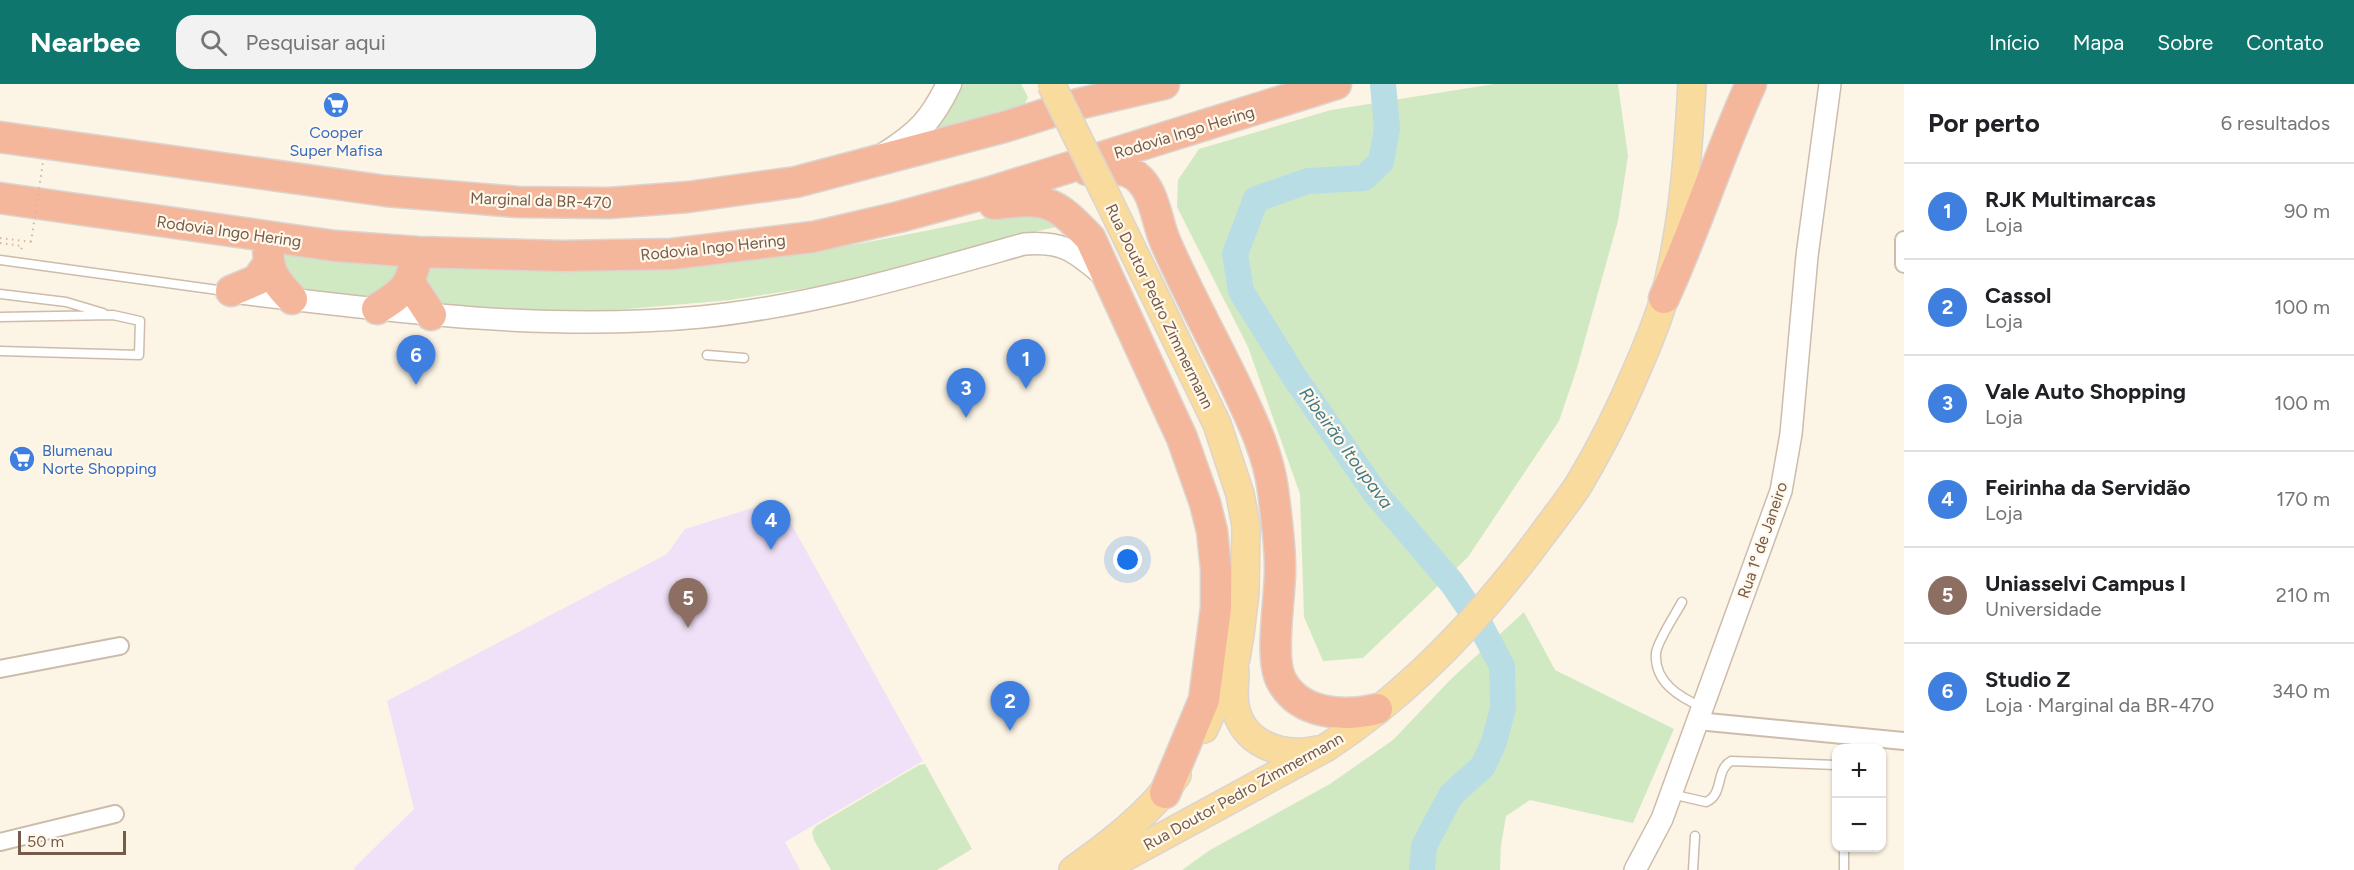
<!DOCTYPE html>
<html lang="pt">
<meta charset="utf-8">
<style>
:root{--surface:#fff;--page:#f2f2f2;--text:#202124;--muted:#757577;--line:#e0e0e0;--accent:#0f766e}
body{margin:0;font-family:Figtree,sans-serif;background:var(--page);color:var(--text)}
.controls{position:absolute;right:18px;bottom:18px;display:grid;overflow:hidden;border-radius:12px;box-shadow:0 2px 4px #0004}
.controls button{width:54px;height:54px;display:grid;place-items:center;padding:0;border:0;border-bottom:2px solid var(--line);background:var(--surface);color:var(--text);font:30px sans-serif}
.scale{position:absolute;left:18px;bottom:15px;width:108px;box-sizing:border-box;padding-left:6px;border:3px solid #745b4a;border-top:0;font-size:16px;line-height:21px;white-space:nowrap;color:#745b4a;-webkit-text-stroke:4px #fff8eb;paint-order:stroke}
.you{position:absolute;left:1128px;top:476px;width:21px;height:21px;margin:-15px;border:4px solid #fff;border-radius:50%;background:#1a73e8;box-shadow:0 0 0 9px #1a73e833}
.badge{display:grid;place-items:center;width:39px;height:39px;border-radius:50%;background:var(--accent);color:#fff;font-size:20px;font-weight:700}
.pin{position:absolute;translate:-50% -50px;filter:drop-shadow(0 2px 3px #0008)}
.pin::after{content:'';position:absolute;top:32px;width:21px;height:18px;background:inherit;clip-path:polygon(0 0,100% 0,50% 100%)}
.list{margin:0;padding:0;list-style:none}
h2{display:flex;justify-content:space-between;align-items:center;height:78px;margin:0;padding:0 24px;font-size:26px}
h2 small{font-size:20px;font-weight:400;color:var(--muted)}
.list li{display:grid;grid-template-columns:39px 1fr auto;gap:18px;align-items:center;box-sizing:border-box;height:96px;padding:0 24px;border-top:2px solid var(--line)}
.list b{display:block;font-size:22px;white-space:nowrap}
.list p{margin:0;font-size:20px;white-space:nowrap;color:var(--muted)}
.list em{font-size:20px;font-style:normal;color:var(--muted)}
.icon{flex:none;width:33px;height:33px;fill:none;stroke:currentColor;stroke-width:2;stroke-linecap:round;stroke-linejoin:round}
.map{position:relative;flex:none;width:1904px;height:786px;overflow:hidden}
header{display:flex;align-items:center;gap:36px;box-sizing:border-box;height:84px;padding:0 30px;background:var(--accent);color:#fff}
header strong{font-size:28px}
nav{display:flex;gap:33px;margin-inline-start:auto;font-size:21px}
.search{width:420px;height:54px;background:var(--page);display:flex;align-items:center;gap:15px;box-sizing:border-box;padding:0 21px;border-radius:18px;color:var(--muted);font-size:22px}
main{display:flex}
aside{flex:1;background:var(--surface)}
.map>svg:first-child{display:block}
.education{fill:#f1e1f8}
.green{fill:#d1e9c3}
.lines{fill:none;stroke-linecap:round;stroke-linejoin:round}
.river{stroke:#b9dde5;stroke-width:26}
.service-casing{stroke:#cdbcab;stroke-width:11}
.minor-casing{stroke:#cdbcab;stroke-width:20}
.tertiary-casing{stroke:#cdbcab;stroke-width:24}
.secondary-casing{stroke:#d2beab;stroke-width:27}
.primary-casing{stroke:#dbd4d0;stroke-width:30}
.motorway-casing{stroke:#dbd4d0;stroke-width:33}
.path{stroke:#d6b7a0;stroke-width:2;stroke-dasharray:1.5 4.5;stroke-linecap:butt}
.service{stroke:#fff;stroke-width:8}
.minor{stroke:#fff;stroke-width:16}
.tertiary{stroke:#fff;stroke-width:21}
.secondary{stroke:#fff;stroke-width:24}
.primary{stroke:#f9db9e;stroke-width:27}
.motorway{stroke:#f5b79c;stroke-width:30}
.primary-bridge-casing{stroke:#dbd4d0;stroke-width:30;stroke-linecap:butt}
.path-bridge{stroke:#d6b7a0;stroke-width:2;stroke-dasharray:1.5 4.5;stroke-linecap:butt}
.primary-bridge{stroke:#f9db9e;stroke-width:27}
.labels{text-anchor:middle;stroke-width:4.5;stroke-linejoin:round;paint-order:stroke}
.shop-label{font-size:16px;fill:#366cbe;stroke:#fff8eb}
.street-label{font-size:16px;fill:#745b4a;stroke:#fff8eb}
.water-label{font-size:18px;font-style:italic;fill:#447a87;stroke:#fff8eb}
</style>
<header>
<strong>Nearbee</strong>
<div class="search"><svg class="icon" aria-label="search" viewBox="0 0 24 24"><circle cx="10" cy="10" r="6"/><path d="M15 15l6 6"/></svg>Pesquisar aqui</div>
<nav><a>Início</a><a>Mapa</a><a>Sobre</a><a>Contato</a></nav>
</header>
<main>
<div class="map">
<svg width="1904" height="786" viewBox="0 0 1904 786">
<rect width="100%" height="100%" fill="#fcf4e4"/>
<path class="education" d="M778,416L923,677L785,758L800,786H355L354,784L414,725L387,617L667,470L685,445Z"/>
<path class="green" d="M960,0H1021L1028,13L1021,27L918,60Z
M1494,0H1618L1628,72L1618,137L1577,284L1559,337L1468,473L1363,574L1323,577L1304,533L1300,410L1248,263L1177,123L1178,96L1199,65L1331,26Z
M1004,130C1020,131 1045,128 1056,143L1002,155L834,200L730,216L605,227H527L458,223L443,220L428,213L424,180L674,183C786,175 894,155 1004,130Z
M280,168L406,180C398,194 389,205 374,211C363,216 309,207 295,204L289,195Z
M1524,528L1555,586L1674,645L1633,739L1530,716L1506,732L1501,761L1500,786H1182L1210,766L1330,700L1393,656L1451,595Z
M925,680L972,765L937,786H831L814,756L812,748L816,742L919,681Z"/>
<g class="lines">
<path class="river" d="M1383,0L1387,44L1381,78L1364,94L1308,97L1256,115L1235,170L1241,207L1295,294L1376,410L1452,499L1478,537L1502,582L1503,624L1494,658L1483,682L1451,711L1424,762L1422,786"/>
<g class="service-casing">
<path id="service" d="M0,176L225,207
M0,210L66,218L103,229
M0,233L113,231L140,237L139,271L0,267
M707,271L744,274
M1682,518C1676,529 1657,558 1656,569C1654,598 1679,613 1702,623
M1671,710L1706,718C1724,711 1715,686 1731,677L1836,681
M1693,786L1695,752
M1844,786V764"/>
</g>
<g class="minor-casing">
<path id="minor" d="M1904,156V180
M0,585L120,562
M1697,637L1904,657
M0,758L115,730"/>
</g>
<g class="tertiary-casing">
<path id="tertiary" d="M232,208C388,227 544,248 701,233C811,222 918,190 1024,160C1064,157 1074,167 1104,192
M1635,786L1662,735L1781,407L1791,350L1807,172L1830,0"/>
</g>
<g class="secondary-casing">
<path id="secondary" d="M886,70C919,49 932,35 949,0"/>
</g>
<g class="primary-casing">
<path id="primary" d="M1106,111L1217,340L1240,410L1246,442L1245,509L1240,550L1236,574L1204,645
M1235,587C1235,598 1233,610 1235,621C1241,659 1281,674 1316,666
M1073,786C1111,759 1150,729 1177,691
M1101,786L1327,663C1412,607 1485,529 1545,447C1556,432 1569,416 1579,400C1602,362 1621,323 1638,283C1648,260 1657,238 1664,215C1683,145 1688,72 1692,0"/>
</g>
<g class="motorway-casing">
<path id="motorway" d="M0,53L386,107L518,118L609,119L688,113L796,98L1004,43L1074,21L1164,0
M1087,86C1103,85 1122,82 1136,92C1155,107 1156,136 1165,157C1186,206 1212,252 1235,300C1251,334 1268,368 1273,406C1276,431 1280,457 1280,483C1281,510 1269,573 1281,596C1299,631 1344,633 1377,625
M0,114L335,162L418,168L562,172L672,170L813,153L899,133L987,109L1336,0
M994,120C1046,114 1053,115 1090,154L1182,354L1205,419L1212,447L1216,485V524L1204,616L1165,709
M266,152C268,161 268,168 269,177C271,193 282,204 292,215
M410,199L431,231
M231,207L257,196L269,179
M1664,214C1696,144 1719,70 1751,0
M377,225C407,206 410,202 418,168"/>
</g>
<path class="path" d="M0,154L31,158
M0,159L22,162L21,167"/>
<use href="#service" class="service"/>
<use href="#minor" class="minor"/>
<use href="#tertiary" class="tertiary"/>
<use href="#secondary" class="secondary"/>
<use href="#primary" class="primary"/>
<use href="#motorway" class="motorway"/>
<g class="primary-bridge-casing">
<path id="primary-bridge" d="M1051,0L1106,111"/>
</g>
<path class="path-bridge" d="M31,158L43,78"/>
<use href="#primary-bridge" class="primary-bridge"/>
</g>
<defs>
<g id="supermarket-disc" transform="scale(1.35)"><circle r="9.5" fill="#3f7fe0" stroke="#fff8eb"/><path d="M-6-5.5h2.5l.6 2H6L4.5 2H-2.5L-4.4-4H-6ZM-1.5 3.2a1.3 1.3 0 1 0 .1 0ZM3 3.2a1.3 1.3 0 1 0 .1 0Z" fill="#fff"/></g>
</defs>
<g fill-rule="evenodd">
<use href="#supermarket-disc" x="336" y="21"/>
<use href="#supermarket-disc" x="22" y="375"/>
</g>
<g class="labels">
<g class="shop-label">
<text x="336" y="54">Cooper<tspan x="336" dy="18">Super Mafisa</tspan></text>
<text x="42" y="372" text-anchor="start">Blumenau<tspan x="42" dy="18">Norte Shopping</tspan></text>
</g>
<g class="street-label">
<text transform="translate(1184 48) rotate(-17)" y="6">Rodovia Ingo Hering</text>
<text transform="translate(541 116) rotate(2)" y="6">Marginal da BR-470</text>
<text transform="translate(229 147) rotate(8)" y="6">Rodovia Ingo Hering</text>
<text transform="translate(713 163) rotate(-6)" y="6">Rodovia Ingo Hering</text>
<text transform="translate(1160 222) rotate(64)" y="6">Rua Doutor Pedro Zimmermann</text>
<text transform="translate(1762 456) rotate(-71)" y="6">Rua 1º de Janeiro</text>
<text transform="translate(1243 707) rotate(-29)" y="6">Rua Doutor Pedro Zimmermann</text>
</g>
<g class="water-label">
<text transform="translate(1346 364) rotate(54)" y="6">Ribeirão Itoupava</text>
</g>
</g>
</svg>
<div class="controls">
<button>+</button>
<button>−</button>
</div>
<div class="scale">50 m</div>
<div class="you"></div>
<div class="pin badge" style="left:1026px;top:305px;background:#3f7fe0">1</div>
<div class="pin badge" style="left:1010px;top:647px;background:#3f7fe0">2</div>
<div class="pin badge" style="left:966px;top:334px;background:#3f7fe0">3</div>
<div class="pin badge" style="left:771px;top:466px;background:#3f7fe0">4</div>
<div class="pin badge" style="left:688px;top:544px;background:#8d6e63">5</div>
<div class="pin badge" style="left:416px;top:301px;background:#3f7fe0">6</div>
</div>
<aside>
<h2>Por perto<small>6 resultados</small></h2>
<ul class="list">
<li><span class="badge" style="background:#3f7fe0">1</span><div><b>RJK Multimarcas</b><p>Loja</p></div><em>90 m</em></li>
<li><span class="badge" style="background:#3f7fe0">2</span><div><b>Cassol</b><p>Loja</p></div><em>100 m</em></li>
<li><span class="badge" style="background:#3f7fe0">3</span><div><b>Vale Auto Shopping</b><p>Loja</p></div><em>100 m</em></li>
<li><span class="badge" style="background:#3f7fe0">4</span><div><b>Feirinha da Servidão</b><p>Loja</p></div><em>170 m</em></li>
<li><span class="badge" style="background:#8d6e63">5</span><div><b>Uniasselvi Campus I</b><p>Universidade</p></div><em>210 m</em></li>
<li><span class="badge" style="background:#3f7fe0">6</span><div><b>Studio Z</b><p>Loja · Marginal da BR-470</p></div><em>340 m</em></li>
</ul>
</aside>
</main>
